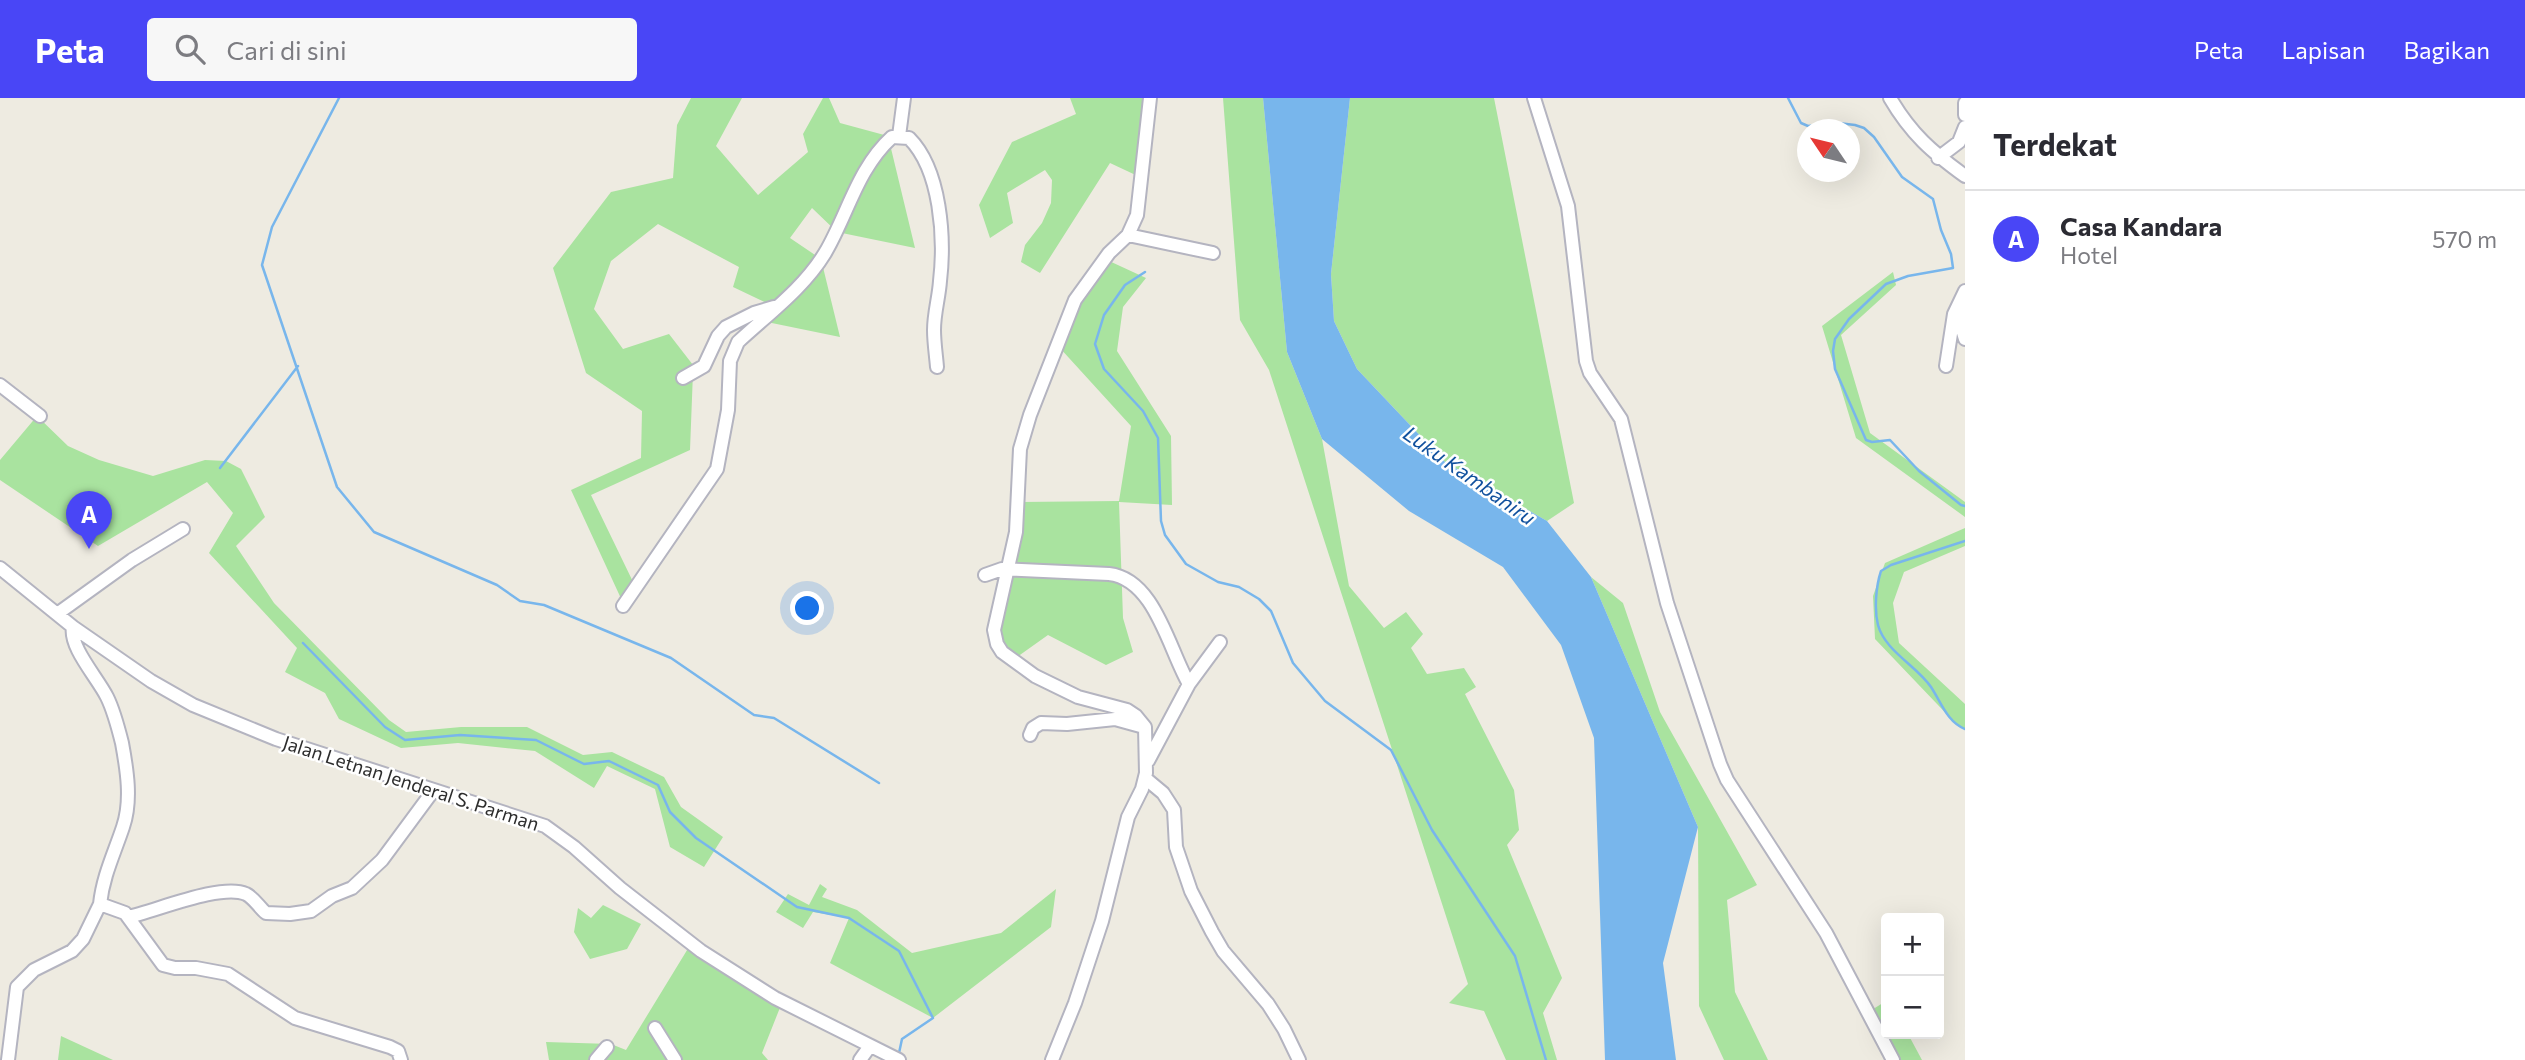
<!DOCTYPE html>
<html lang="id">
<meta charset="utf-8">
<style>
:root{--surface:#fff;--page:#f7f7f7;--text:#2b2b33;--muted:#7c7c81;--line:#e1e1e2;--accent:#4946f6}
body{margin:0;font-family:Commissioner,sans-serif;background:var(--page);color:var(--text)}
.controls{position:absolute;right:21px;bottom:21px;display:grid;overflow:hidden;border-radius:7px;box-shadow:0 7px 28px #0002}
.controls button{width:63px;height:63px;display:grid;place-items:center;padding:0;border:0;border-bottom:2px solid var(--line);background:var(--surface);color:var(--text);font:35px sans-serif}
.compass{position:absolute;left:1797px;top:21px;width:63px;height:63px;border-radius:50%;background:var(--surface);box-shadow:0 7px 28px #0002;rotate:305deg}
.you{position:absolute;left:808px;top:511px;width:24px;height:24px;margin:-18px;border:5px solid #fff;border-radius:50%;background:#1a73e8;box-shadow:0 0 0 10px #1a73e833}
.badge{display:grid;place-items:center;width:46px;height:46px;border-radius:50%;background:var(--accent);color:#fff;font-size:23px;font-weight:700}
.pin{position:absolute;translate:-50% -58px;filter:drop-shadow(0 2px 4px #0008)}
.pin::after{content:'';position:absolute;top:37px;width:24px;height:21px;background:inherit;clip-path:polygon(0 0,100% 0,50% 100%)}
.list{margin:0;padding:0;list-style:none}
h2{display:flex;justify-content:space-between;align-items:center;height:91px;margin:0;padding:0 28px;font-size:30px}
h2 small{font-size:23px;font-weight:400;color:var(--muted)}
.list li{display:grid;grid-template-columns:46px 1fr auto;gap:21px;align-items:center;box-sizing:border-box;height:98px;padding:0 28px;border-top:2px solid var(--line)}
.list b{display:block;font-size:26px;white-space:nowrap}
.list p{margin:0;font-size:23px;white-space:nowrap;color:var(--muted)}
.list em{font-size:23px;font-style:normal;color:var(--muted)}
.icon{flex:none;width:38px;height:38px;fill:none;stroke:currentColor;stroke-width:2;stroke-linecap:round;stroke-linejoin:round}
.map{position:relative;flex:none;width:1965px;height:962px;overflow:hidden}
header{display:flex;align-items:center;gap:42px;box-sizing:border-box;height:98px;padding:0 35px;background:var(--accent);color:#fff}
header strong{font-size:33px}
nav{display:flex;gap:38px;margin-inline-start:auto;font-size:24px}
.search{width:490px;height:63px;background:var(--page);display:flex;align-items:center;gap:18px;box-sizing:border-box;padding:0 24px;border-radius:7px;color:var(--muted);font-size:26px}
main{display:flex}
aside{flex:1;background:var(--surface)}
.map>svg:first-child{display:block}
.green{fill:#a9e39f}
.water{fill:#78b6ec}
.lines{fill:none;stroke-linecap:round;stroke-linejoin:round}
.stream{stroke:#78b6ec;stroke-width:2.5}
.minor-casing{stroke:#b4b4c0;stroke-width:16}
.minor{stroke:#fff;stroke-width:12}
.labels{text-anchor:middle;stroke-width:5;stroke-linejoin:round;paint-order:stroke}
.street-label{font-size:19px;fill:#2d2d2d;stroke:#fff}
.water-label{font-size:21px;font-style:italic;fill:#11519e;stroke:#fff}
</style>
<header>
<strong>Peta</strong>
<div class="search"><svg class="icon" aria-label="search" viewBox="0 0 24 24"><circle cx="10" cy="10" r="6"/><path d="M15 15l6 6"/></svg>Cari di sini</div>
<nav><a>Peta</a><a>Lapisan</a><a>Bagikan</a></nav>
</header>
<main>
<div class="map">
<svg width="1965" height="962" viewBox="0 0 1965 962">
<rect width="100%" height="100%" fill="#eeebe1"/>
<path class="green" d="M691,0H742L716,48L758,97L808,54L803,36L823,0H829L840,25L888,38L915,150L837,134L812,110L790,140L821,161L840,239L762,223L777,210L733,189L739,169L658,126L611,163L594,211L623,251L669,236L693,267V274L690,352L591,397L636,490L624,507L571,392L641,360L642,313L586,275L553,170L611,94L673,80L677,27Z
M1070,0H1152L1142,80L1110,65L1040,175L1021,164L1025,147L1042,125L1051,105L1052,82L1045,72L1007,95L1013,125L990,140L979,107L1012,44L1076,16Z
M1223,0H1263L1287,254L1322,341L1349,488L1384,530L1406,514L1423,536L1411,550L1427,576L1464,570L1476,589L1465,596L1514,692L1519,732L1507,747L1562,880L1543,915L1557,962H1506L1484,913L1449,905L1468,886L1269,272L1240,222Z
M1350,0H1494L1574,405L1547,423L1445,364L1357,271L1334,223L1331,176Z
M1107,162L1146,180L1123,209L1117,253L1171,338L1172,407L1119,404L1123,520L1133,554L1106,567L1048,537L1013,562L998,544L1020,404L1119,403L1131,328L1059,249L1078,203Z
M1893,174L1896,187L1841,237L1870,335L1965,404V419L1856,340L1822,228Z
M37,318L68,348L99,362L153,378L205,362L226,363L241,371L265,419L236,448L274,505L389,622L406,634L461,629H527L583,657L612,654L664,679L681,709L723,739L704,769L670,749L655,691L607,668L594,690L535,653L458,645L401,650L339,621L325,595L285,574L297,550L209,455L233,415L207,384L98,448L0,382V362Z
M1965,430V448L1904,474L1893,505L1899,545L1965,606V631L1958,628L1875,541L1873,498L1885,465Z
M1591,479L1623,505L1660,614L1757,787L1727,802L1735,894L1768,962H1724L1699,908L1698,729Z
M820,786L827,791L822,799L857,812L912,855L1001,835L1056,791L1051,829L933,920L830,865L849,820L813,814L803,830L776,814L788,796L809,807Z
M603,807L641,826L627,851L590,861L574,834L578,810L591,820Z
M692,844L783,902L762,955L768,962H549L546,944L611,946L626,952Z
M1886,903V936H1908L1922,962H1897L1870,913Z
M61,938L113,962H58Z"/>
<path class="water" d="M1263,0H1350L1331,176L1334,223L1357,271L1445,364L1547,423L1591,479L1698,729L1663,865L1676,962H1605L1594,640L1561,547L1503,469L1409,413L1322,341L1287,254Z"/>
<g class="lines">
<path class="stream" d="M339,0L272,129L262,167L337,389L374,434L497,487L520,503L544,507L671,560L754,617L774,620L879,685
M1788,0L1801,25L1808,28L1838,25L1855,27L1864,30L1874,39L1902,79L1933,101L1941,132L1951,156L1953,170L1908,178L1886,186L1849,221L1835,241L1833,253L1835,271L1866,342L1872,344L1890,342L1919,373L1961,407L1965,408
M1145,174L1125,187L1104,217L1095,246L1104,271L1143,313L1158,340L1161,423L1165,437L1186,466L1218,484L1239,489L1259,501L1271,513L1293,565L1325,603L1391,652L1432,732L1515,858L1546,962
M220,370L298,268
M1965,443L1891,467L1881,473C1876,488 1874,511 1878,527C1885,553 1917,568 1931,589C1941,604 1947,624 1965,631
M303,545L385,629L405,642L460,637L536,642L584,666L609,663L658,687L670,714L696,740L797,809L849,820L899,853L933,920L902,941L899,955"/>
<g class="minor-casing">
<path id="minor" d="M1534,0L1568,108L1586,263L1590,275L1621,321L1667,505L1720,666L1727,682L1826,835L1893,962
M1890,0C1911,36 1932,54 1965,78
M1965,5V17
M899,38L904,0
M1938,60L1959,44L1965,29
M1128,137L1213,155
M1964,206L1961,228L1965,241
M1946,268L1954,216L1965,193
M683,280L704,268L718,238L726,229L754,215L774,209
M0,287L40,318
M0,470L73,529L151,583L193,607L276,641L545,728L574,749L620,790L701,853L775,900L899,962
M985,477L1002,471L1109,476C1155,481 1169,552 1189,586
M623,508L717,371L728,312L730,263L738,244C768,216 803,191 825,155C848,116 857,71 892,39L909,40C941,72 945,140 940,183C939,199 934,215 934,232C934,244 936,257 937,269
M57,516L132,462L183,431
M73,529C69,549 97,579 107,599C114,613 118,629 122,645C127,672 132,703 123,729C114,756 103,778 100,806L125,815L163,867L175,870H196L228,876L295,920L390,949L398,953L401,962
M1030,637L1033,630L1041,625L1067,626L1115,621L1144,629
M1148,663L1189,586L1220,544
M1145,680L1163,695L1174,712L1176,749L1191,793L1212,834L1223,853L1268,906L1284,931L1299,962
M128,819C156,813 221,785 246,796C254,800 259,809 266,815L290,816L311,813L332,798L352,790L382,762L433,693
M655,930L675,962
M8,962L17,889L34,872L72,853L83,841L100,806
M596,962L607,949
M860,962L870,948
M1052,962L1075,905L1102,823L1128,719L1142,691L1146,675L1145,629L1136,618L1127,612L1078,599L1035,578L1002,554L997,546L994,532L1016,434L1020,351L1030,317L1075,202L1109,155L1128,137L1137,117L1150,0"/>
</g>
<use href="#minor" class="minor"/>
</g>
<g class="labels">
<g class="street-label">
<text transform="translate(411 685) rotate(18)" y="7">Jalan Letnan Jenderal S. Parman</text>
</g>
<g class="water-label">
<text transform="translate(1469 378) rotate(35)" y="7">Luku Kambaniru</text>
</g>
</g>
</svg>
<div class="controls">
<button>+</button>
<button>−</button>
</div>
<svg class="compass" viewBox="-18 -18 36 36"><path d="M0-13l5 13h-10z" fill="#e53935"/><path d="M0 13l5-13h-10z" fill="#7c7c81"/></svg>
<div class="you"></div>
<div class="pin badge" style="left:89px;top:451px">A</div>
</div>
<aside>
<h2>Terdekat<small></small></h2>
<ul class="list">
<li><span class="badge">A</span><div><b>Casa Kandara</b><p>Hotel</p></div><em>570 m</em></li>
</ul>
</aside>
</main>
